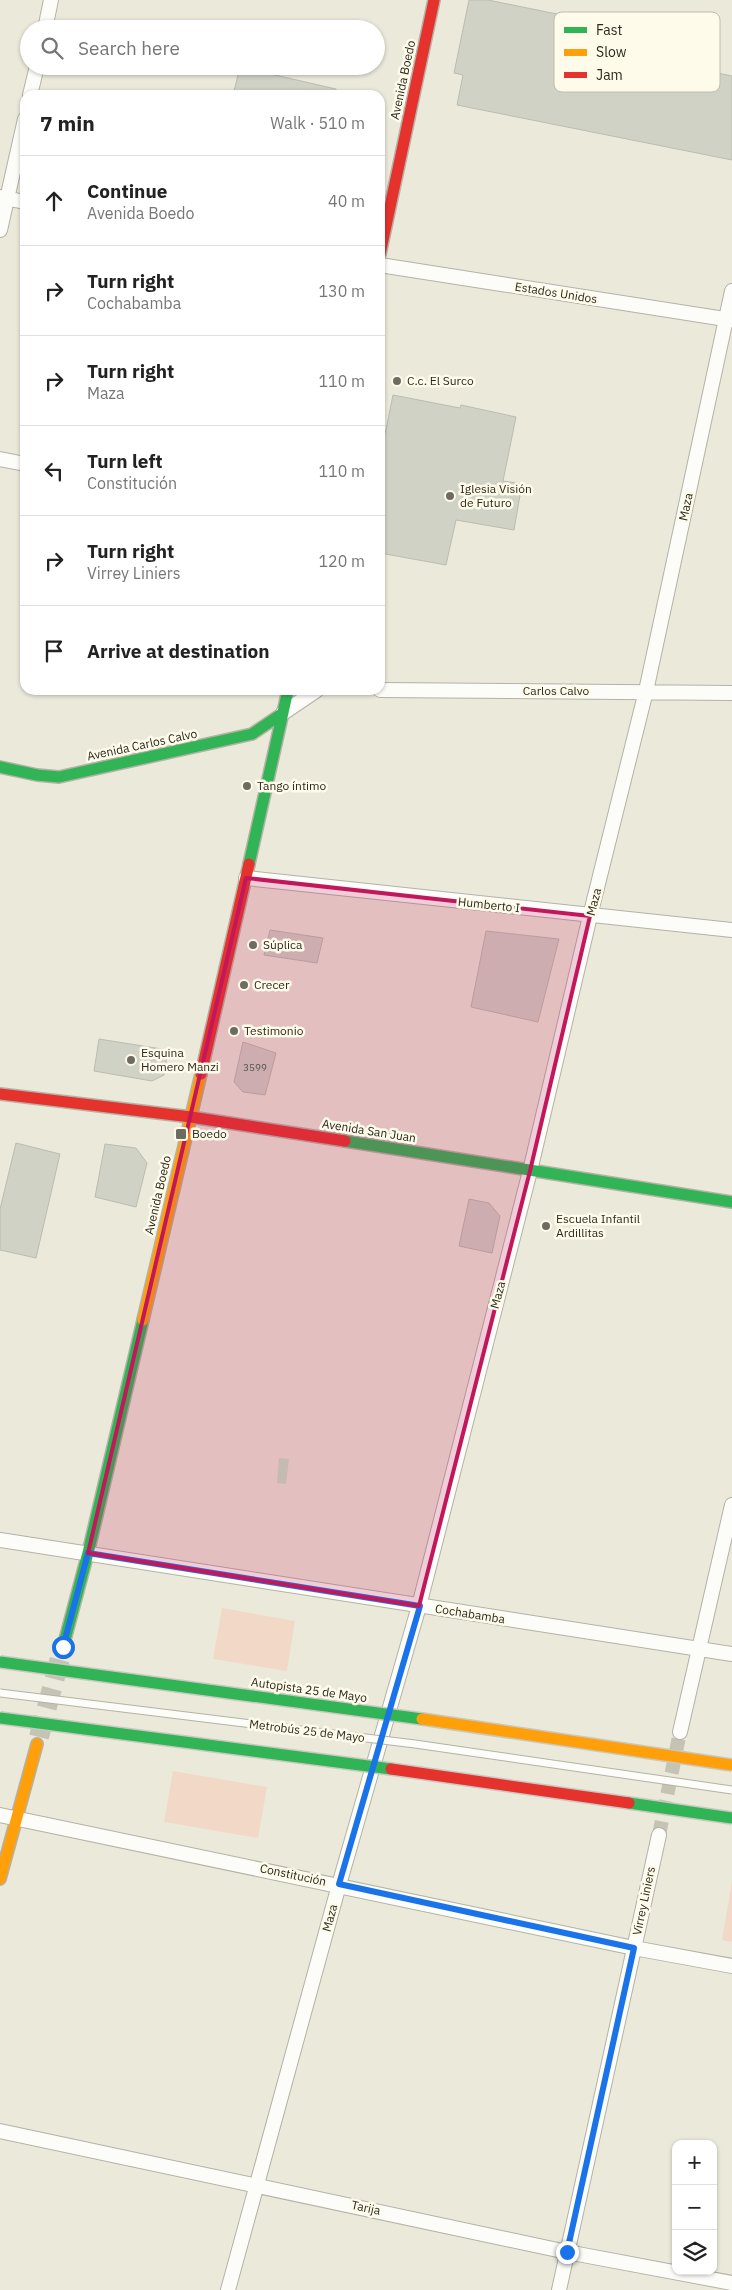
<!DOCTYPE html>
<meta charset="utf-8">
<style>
:root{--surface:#fff;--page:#f6f6f6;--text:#222;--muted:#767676;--line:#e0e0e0}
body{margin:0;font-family:"IBM Plex Sans",sans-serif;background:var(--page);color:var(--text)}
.controls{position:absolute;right:15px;bottom:15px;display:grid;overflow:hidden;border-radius:10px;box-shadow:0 1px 4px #0004}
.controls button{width:45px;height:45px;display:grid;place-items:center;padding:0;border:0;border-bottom:1px solid var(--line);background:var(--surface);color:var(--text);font:25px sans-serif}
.stop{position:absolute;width:15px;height:15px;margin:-11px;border:4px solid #1a73e8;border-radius:50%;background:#fff}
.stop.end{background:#1a73e8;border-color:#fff;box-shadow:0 1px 5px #0008}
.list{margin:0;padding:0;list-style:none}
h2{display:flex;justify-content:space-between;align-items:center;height:65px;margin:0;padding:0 20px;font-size:21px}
h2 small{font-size:16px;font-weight:400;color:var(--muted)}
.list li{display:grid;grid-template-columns:32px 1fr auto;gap:15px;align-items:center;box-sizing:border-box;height:90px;padding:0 20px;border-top:1px solid var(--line)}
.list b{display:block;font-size:19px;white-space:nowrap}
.list p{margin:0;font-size:16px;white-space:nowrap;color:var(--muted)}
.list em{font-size:16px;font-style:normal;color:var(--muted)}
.icon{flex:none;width:28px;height:28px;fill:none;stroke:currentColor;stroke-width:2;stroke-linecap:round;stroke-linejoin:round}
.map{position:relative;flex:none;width:732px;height:2290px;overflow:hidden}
.search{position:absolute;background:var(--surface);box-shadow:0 1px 4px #0004;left:20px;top:20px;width:365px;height:55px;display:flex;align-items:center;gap:12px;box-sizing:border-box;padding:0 18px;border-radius:28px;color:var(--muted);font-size:19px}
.panel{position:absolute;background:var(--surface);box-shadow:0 1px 4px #0004;left:20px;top:90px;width:365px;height:605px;border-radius:15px}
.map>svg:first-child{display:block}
.green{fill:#f2d9c7}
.water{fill:#c7e4c8}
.building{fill:#d1d2c6;stroke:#bbbcb0}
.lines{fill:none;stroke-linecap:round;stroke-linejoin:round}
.street-tunnel{stroke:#c5c3b4;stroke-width:14;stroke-dasharray:14 7;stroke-linecap:butt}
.secondary-tunnel{stroke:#c5c3b4;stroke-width:20;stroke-dasharray:20 10;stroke-linecap:butt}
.street-casing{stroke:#b4b2a6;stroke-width:16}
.fast-casing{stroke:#b4b2a6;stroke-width:14}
.slow-casing{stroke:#b4b2a6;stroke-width:14}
.jam-casing{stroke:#b4b2a6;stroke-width:14}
.street{stroke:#fcfcf9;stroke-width:14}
.fast{stroke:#30b455;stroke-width:11}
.slow{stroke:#ff9f0a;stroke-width:11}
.jam{stroke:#e5322d;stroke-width:11}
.lane-bridge-casing{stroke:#b4b2a6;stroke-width:9;stroke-linecap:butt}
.fast-bridge-casing{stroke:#c9c8c0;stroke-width:14;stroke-linecap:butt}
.slow-bridge-casing{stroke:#c9c8c0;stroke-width:14;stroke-linecap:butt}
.jam-bridge-casing{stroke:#c9c8c0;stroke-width:14;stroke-linecap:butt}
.lane-bridge{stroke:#fcfcf9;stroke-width:7}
.fast-bridge{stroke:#30b455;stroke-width:11}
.slow-bridge{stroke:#ff9f0a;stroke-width:11}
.jam-bridge{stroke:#e5322d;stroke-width:11}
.route{stroke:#1a73e8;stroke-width:6}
.marked{fill:#c2185b;fill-opacity:0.2;stroke:#c2185b;stroke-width:4;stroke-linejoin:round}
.poi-dot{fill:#6e6c60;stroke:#fefbea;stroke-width:2}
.labels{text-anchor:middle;stroke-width:5;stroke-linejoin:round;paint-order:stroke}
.number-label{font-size:10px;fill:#57564b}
.street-label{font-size:12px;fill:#2b291e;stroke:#fefbea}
.poi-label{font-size:12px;fill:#2b291e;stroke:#fefbea;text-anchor:start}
.key{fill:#fefbea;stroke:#bfbcad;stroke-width:1}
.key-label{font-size:14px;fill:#2b291e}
</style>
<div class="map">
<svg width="732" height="2290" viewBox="0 0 732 2290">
<rect width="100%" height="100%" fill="#ebe9da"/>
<path class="green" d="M222,1608L295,1621L287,1671L213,1659Z
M173,1771L267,1787L258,1838L164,1822Z
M732,1881V1942L722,1940Z"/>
<path class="water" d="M279,1458L289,1459L286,1484L277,1483Z"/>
<path class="building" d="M469,0H488L616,26L611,51L732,76V160L457,105L463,75L454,73Z
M240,67L336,89V95H233Z
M393,395L460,408L461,405L516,417L503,481L522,484L514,530L456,520L446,565L380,553V459Z
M270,930L323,938L317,963L264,955Z
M486,931L559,939L538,1022L471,1007Z
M99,1039L168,1050L164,1075L152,1081L94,1071Z
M243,1042L276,1053L265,1095L243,1092L234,1082Z
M16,1143L60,1154L36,1258L0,1250V1209Z
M105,1144L136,1148L147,1163L136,1207L95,1197Z
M469,1199L489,1203L500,1216L492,1253L459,1246Z"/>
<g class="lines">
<path class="street-tunnel" d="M659,1835L680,1732"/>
<path class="secondary-tunnel" d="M39,1737L63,1647"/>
<g class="street-casing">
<path id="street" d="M45,29L51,0
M30,95L37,66
M0,197L25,202
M0,230L25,119
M380,265L732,320
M0,459L25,464
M380,690L732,693
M283,713L317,690
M246,878L732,930
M0,1540L732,1654
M680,1732L732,1505
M0,1815L634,1948L732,1966
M0,2131L567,2252L732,2283
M228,2290L339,1885L419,1606L530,1171L590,916L646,691L732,291
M559,2290L659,1835"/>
</g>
<g class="fast-casing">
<path id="fast" d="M0,767L37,775L59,777L252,734L283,713
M249,864L288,690
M345,1141L732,1202
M63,1647L88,1553L143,1320"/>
</g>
<g class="slow-casing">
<path id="slow" d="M143,1320L201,1074
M0,1879L37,1744"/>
</g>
<g class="jam-casing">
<path id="jam" d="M380,254L434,0
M201,1074L249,864
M0,1094L191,1117L345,1141"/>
</g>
<use href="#street" class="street"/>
<use href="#fast" class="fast"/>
<use href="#slow" class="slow"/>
<use href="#jam" class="jam"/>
<g class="lane-bridge-casing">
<path id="lane-bridge" d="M0,1693L415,1744L732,1790"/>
</g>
<g class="fast-bridge-casing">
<path id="fast-bridge" d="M0,1662L422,1719
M0,1718L391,1769
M629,1803L732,1818"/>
</g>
<g class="slow-bridge-casing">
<path id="slow-bridge" d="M422,1719L732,1765"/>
</g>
<g class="jam-bridge-casing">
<path id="jam-bridge" d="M391,1769L629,1803"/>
</g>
<use href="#lane-bridge" class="lane-bridge"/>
<use href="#fast-bridge" class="fast-bridge"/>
<use href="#slow-bridge" class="slow-bridge"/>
<use href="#jam-bridge" class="jam-bridge"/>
</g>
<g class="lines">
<path class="route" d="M63,1647L88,1553L420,1606L339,1884L634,1948L567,2252"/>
</g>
<path class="marked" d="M246,878L590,916L530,1171L419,1606L88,1553Z"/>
<g class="poi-dot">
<circle cx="397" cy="381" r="5"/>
<circle cx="450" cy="496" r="5"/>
<circle cx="247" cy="786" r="5"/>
<circle cx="253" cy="945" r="5"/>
<circle cx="244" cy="985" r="5"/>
<circle cx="234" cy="1031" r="5"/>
<circle cx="131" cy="1060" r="5"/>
<rect x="175" y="1128" width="12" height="12" rx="2.5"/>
<circle cx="546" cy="1226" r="5"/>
</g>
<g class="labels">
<g class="number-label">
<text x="255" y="1071">3599</text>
</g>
<g class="street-label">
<text transform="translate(403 80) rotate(-78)" y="4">Avenida Boedo</text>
<text transform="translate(556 293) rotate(9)" y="4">Estados Unidos</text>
<text transform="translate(686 507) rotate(-78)" y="4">Maza</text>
<text x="556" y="695">Carlos Calvo</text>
<text transform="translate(142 745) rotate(-12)" y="4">Avenida Carlos Calvo</text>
<text transform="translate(594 902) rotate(-76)" y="4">Maza</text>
<text transform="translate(489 905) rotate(6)" y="4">Humberto I</text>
<text transform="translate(369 1131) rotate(9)" y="4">Avenida San Juan</text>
<text transform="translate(158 1195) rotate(-77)" y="4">Avenida Boedo</text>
<text transform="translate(498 1295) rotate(-75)" y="4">Maza</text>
<text transform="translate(470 1614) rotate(9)" y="4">Cochabamba</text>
<text transform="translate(309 1690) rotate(8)" y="4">Autopista 25 de Mayo</text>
<text transform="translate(307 1731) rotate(7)" y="4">Metrobús 25 de Mayo</text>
<text transform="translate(293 1875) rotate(12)" y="4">Constitución</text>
<text transform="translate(644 1901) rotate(-78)" y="4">Virrey Liniers</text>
<text transform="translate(330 1918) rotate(-75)" y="4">Maza</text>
<text transform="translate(366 2208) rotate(12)" y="4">Tarija</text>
</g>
<g class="poi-label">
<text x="407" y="385">C.c. El Surco</text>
<text x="460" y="493">Iglesia Visión<tspan x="460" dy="14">de Futuro</tspan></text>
<text x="257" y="790">Tango íntimo</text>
<text x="263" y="949">Súplica</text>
<text x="254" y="989">Crecer</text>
<text x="244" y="1035">Testimonio</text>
<text x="141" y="1057">Esquina<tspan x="141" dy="14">Homero Manzi</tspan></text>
<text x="192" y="1138">Boedo</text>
<text x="556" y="1223">Escuela Infantil<tspan x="556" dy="14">Ardillitas</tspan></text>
</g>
</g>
<rect x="554" y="12" width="166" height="80" rx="8" class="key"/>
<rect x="564" y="27" width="23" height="6" fill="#30b455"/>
<rect x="564" y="49" width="23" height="7" fill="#ff9f0a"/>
<rect x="564" y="72" width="23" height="6" fill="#e5322d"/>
<g class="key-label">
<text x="596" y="35">Fast</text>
<text x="596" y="57">Slow</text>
<text x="596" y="80">Jam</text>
</g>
</svg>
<div class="controls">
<button>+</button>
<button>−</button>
<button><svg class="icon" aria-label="layers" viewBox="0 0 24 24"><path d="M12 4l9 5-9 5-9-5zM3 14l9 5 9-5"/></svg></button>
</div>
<div class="stop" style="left:63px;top:1647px"></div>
<div class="stop end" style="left:567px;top:2252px"></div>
<div class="search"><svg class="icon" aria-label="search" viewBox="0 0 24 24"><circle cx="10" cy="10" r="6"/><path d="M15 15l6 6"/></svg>Search here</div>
<section class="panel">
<h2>7 min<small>Walk · 510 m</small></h2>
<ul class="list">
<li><svg class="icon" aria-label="ahead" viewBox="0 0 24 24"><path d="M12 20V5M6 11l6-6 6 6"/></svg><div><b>Continue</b><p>Avenida Boedo</p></div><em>40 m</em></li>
<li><svg class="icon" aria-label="right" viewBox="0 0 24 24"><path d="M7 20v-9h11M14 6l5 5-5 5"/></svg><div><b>Turn right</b><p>Cochabamba</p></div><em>130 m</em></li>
<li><svg class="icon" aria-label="right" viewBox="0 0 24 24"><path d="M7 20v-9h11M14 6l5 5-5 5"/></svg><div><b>Turn right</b><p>Maza</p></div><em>110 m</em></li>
<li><svg class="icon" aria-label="left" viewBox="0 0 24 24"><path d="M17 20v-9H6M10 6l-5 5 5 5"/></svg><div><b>Turn left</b><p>Constitución</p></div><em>110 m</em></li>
<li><svg class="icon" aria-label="right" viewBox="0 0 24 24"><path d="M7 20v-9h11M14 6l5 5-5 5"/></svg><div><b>Turn right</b><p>Virrey Liniers</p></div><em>120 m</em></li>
<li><svg class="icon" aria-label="arrive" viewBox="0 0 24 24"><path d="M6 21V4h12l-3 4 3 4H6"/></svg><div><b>Arrive at destination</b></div></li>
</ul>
</section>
</div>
